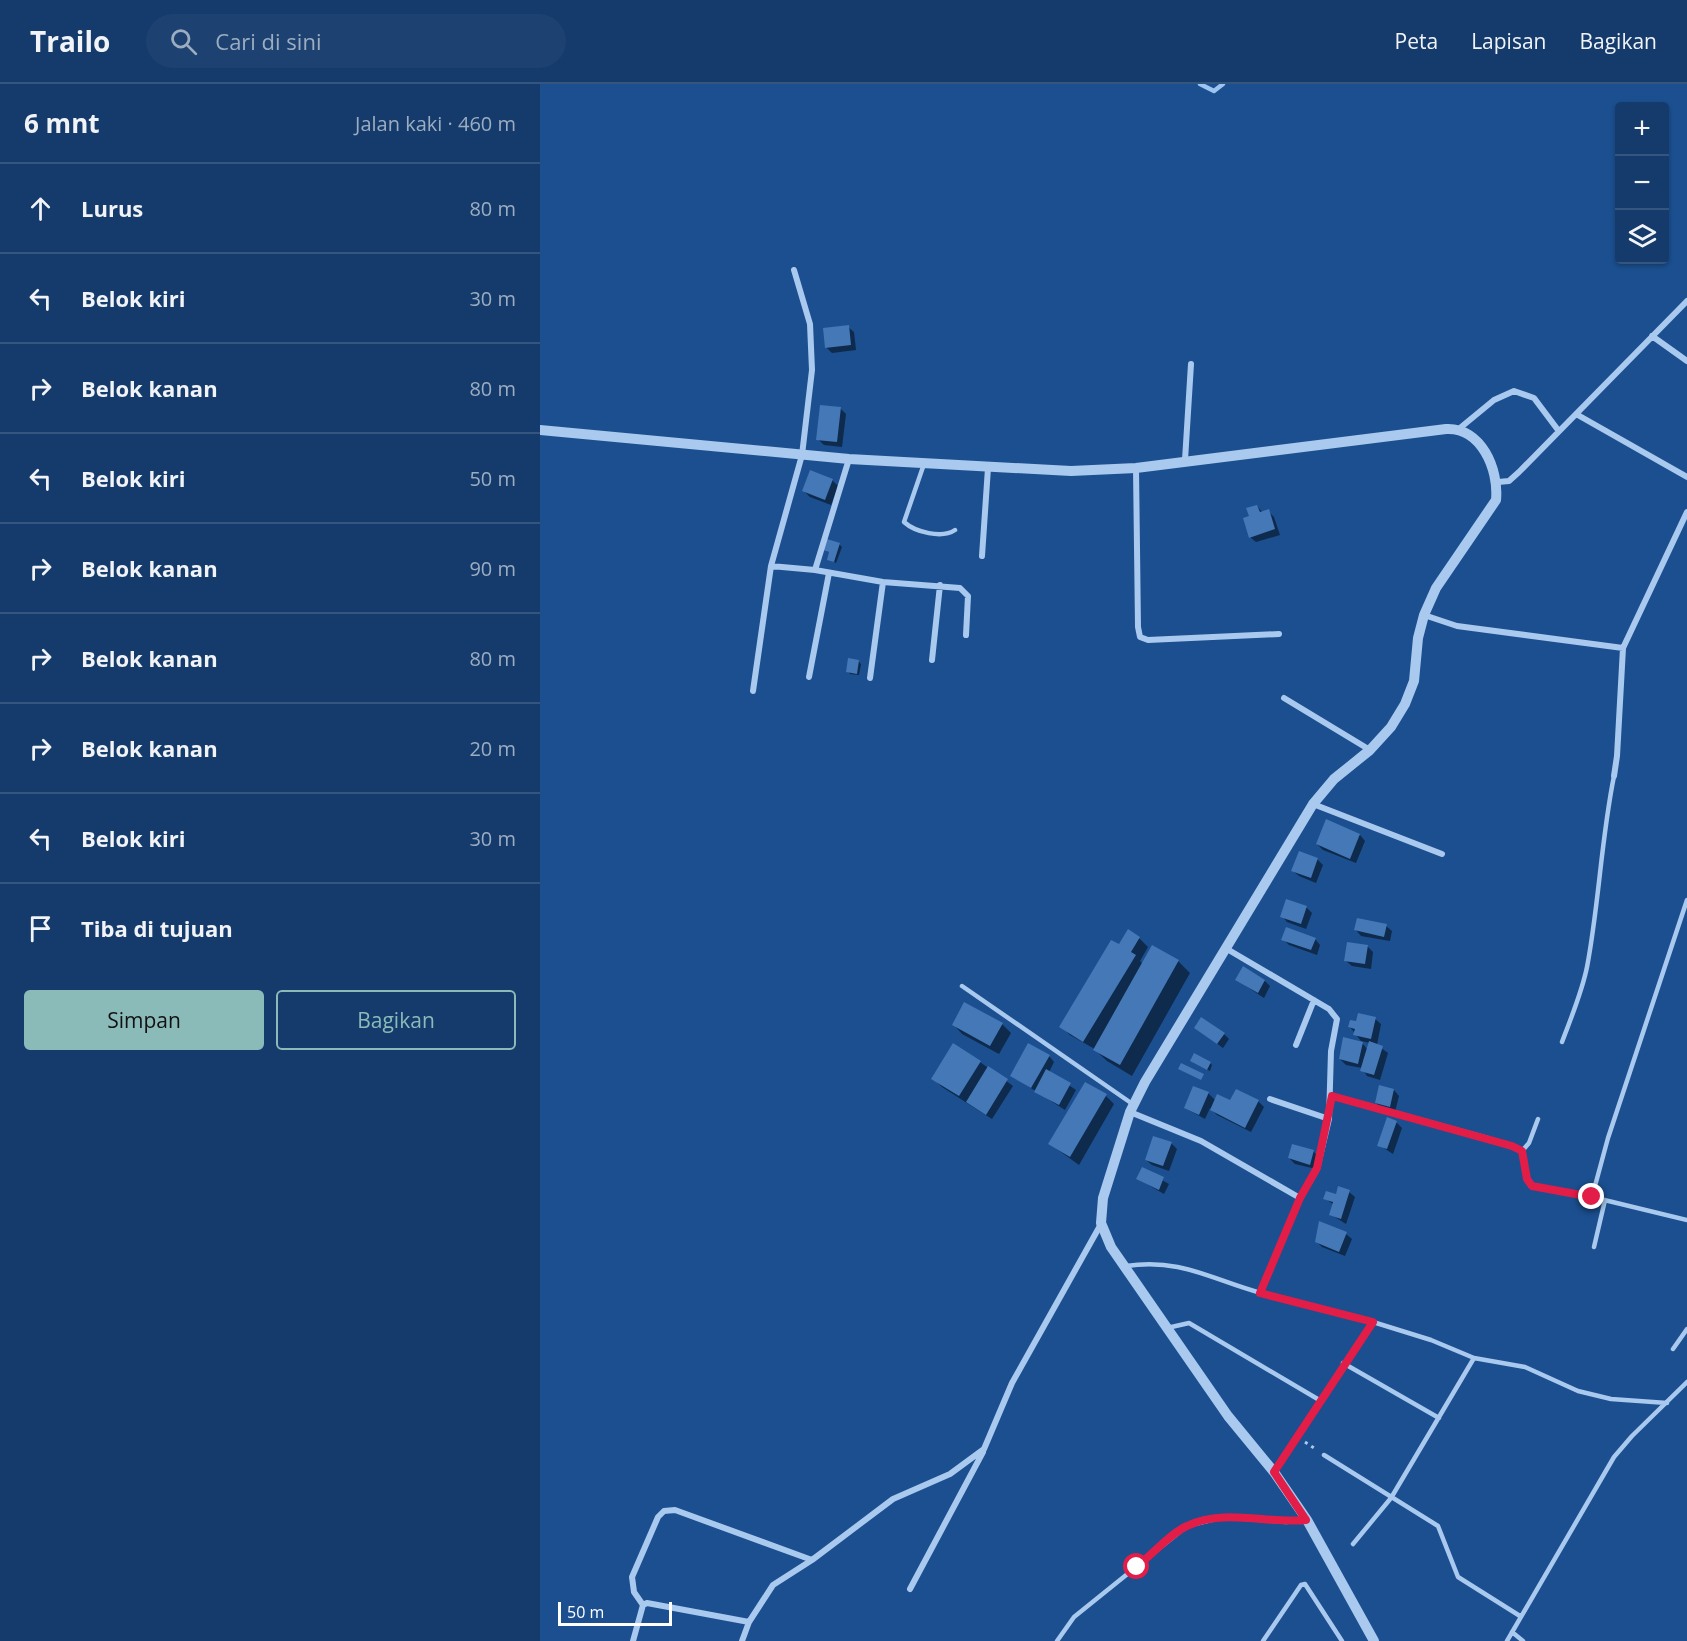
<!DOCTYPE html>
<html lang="id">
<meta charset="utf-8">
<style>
:root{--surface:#143b6b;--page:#1d4271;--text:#f1f3f6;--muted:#9dadc1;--line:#33557e;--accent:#8bbbb9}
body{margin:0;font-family:"Open Sans",sans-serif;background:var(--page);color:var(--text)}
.controls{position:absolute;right:18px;top:18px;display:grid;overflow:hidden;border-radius:6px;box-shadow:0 2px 4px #0004}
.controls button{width:54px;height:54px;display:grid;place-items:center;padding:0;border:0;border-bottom:2px solid var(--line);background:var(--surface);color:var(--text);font:30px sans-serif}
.scale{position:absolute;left:18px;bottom:15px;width:114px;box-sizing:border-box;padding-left:6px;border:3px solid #fff;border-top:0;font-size:16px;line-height:21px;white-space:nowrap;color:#fff;-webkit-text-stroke:4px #1b4f8f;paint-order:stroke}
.stop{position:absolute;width:18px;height:18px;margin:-14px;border:4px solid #e11d48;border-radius:50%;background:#fff}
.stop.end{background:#e11d48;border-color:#fff;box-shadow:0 2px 6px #0008}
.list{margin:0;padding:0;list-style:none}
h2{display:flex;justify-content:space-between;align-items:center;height:78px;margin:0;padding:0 24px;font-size:26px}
h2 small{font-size:20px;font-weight:400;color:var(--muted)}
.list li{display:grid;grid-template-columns:39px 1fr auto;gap:18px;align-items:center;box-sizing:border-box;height:90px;padding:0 24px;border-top:2px solid var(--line)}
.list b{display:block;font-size:22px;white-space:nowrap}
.list em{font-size:20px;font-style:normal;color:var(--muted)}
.actions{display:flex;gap:12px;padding:18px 24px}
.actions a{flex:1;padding:14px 0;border:2px solid var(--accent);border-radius:6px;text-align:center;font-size:21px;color:var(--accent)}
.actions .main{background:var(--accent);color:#111}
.icon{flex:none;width:33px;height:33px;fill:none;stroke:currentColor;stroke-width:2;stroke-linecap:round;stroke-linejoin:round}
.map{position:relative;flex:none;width:1147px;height:1557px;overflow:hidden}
header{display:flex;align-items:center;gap:36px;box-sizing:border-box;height:84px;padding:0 30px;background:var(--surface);border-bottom:2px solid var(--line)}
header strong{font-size:28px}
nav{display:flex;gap:33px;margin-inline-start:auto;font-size:21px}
.search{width:420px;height:54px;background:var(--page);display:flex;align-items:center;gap:15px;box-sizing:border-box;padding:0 21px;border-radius:33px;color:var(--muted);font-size:22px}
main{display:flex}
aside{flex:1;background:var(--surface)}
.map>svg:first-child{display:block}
.shadow{fill:#0007}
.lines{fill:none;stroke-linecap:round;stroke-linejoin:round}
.stream{stroke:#9cc4f0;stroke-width:4.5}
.building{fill:#4478b7}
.path{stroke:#a9c9ee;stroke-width:3;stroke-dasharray:3 4.5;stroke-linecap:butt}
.service{stroke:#a9c9ee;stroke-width:4.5}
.minor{stroke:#a9c9ee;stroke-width:6}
.tertiary{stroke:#a9c9ee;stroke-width:10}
.route{stroke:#e11d48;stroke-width:8}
</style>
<header>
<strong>Trailo</strong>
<div class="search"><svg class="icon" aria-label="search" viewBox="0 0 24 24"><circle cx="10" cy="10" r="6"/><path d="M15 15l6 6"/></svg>Cari di sini</div>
<nav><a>Peta</a><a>Lapisan</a><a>Bagikan</a></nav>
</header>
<main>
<aside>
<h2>6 mnt<small>Jalan kaki · 460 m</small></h2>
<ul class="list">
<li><svg class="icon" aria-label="ahead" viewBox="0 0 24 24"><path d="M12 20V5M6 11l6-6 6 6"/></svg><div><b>Lurus</b></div><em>80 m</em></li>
<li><svg class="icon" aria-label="left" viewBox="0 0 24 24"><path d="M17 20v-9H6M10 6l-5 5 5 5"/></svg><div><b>Belok kiri</b></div><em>30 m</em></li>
<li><svg class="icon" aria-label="right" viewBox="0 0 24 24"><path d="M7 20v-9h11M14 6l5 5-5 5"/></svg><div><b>Belok kanan</b></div><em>80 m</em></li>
<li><svg class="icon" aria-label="left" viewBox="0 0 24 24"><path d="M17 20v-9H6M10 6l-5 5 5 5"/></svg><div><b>Belok kiri</b></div><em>50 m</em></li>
<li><svg class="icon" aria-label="right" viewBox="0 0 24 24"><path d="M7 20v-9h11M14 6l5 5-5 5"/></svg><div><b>Belok kanan</b></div><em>90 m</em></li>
<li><svg class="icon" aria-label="right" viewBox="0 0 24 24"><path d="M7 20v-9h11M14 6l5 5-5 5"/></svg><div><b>Belok kanan</b></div><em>80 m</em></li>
<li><svg class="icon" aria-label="right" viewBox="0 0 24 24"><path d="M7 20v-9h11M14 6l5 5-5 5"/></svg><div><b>Belok kanan</b></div><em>20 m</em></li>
<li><svg class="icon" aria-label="left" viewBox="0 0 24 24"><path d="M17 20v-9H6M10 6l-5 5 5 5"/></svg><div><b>Belok kiri</b></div><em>30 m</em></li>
<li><svg class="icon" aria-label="arrive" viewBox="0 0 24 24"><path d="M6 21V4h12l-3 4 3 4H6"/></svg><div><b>Tiba di tujuan</b></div></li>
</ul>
<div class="actions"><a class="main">Simpan</a><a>Bagikan</a></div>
</aside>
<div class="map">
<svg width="1147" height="1557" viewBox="0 0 1147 1557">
<rect width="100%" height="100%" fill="#1b4f8f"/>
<path class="shadow" d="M308,243L314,248L316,266L292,269L286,263Z
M300,324L306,330L302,363L284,361L278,355Z
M292,396L298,402L291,421L270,413L264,407Z
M717,422L723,429L728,427L734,433L740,451L716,458L710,453V433Z
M299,460L302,463L296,479L289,475L290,469L285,466Z
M318,577L321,580L319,591L310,590L308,587Z
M820,751L825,757L816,779L783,766L777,760Z
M777,775L783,781L776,799L759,792L753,787Z
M766,823L772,829L766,845L747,838L742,832Z
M846,842L852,847L850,857L821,852L816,846Z
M599,854L608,863L600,877L603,880L638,877L650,889L592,992L567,977L553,964L530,951L521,942L580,863Z
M743,855H775L780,861L777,871L749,861Z
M827,862L833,868L831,885L812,882L806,877Z
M697,896L725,897L730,902L724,914Z
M835,935L841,940L837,961L848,969L840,996L827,992L822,984L806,981L800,975L822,959L828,966L830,959L821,957L810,943Z
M462,940L471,949L459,970L422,950L414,941Z
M656,944L684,950L689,955L683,964Z
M509,972L514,978L509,988L536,1006L525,1026L472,992Z
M440,978L473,1002L452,1035L402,1003L393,994Z
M654,979H670L672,981L670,987Z
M854,1006L859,1012L855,1028L842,1024L836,1019Z
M668,1009L676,1017H718L724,1023L711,1048L677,1031L670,1024L665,1035L645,1024Z
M566,1012L574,1020L539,1081L510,1060Z
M856,1038L862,1044L853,1070L839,1061Z
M631,1059L637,1065L629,1087L612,1081L606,1076Z
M773,1067L779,1073L776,1085L755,1080L749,1074Z
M602,1085L629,1100L624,1110L598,1095Z
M809,1108L815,1113L806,1140L790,1130L794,1121L785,1114Z
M780,1139L806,1150L812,1155L805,1172L782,1163L776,1157Z"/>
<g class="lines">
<path class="stream" d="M660,0L674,7L683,0"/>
</g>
<path class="building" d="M309,241L311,261L285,264L283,244Z
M280,321L301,323L297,358L276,356Z
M270,386L293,395L285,416L262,407Z
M717,421L720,428L729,425L735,445L709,454L703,434L709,432L706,424Z
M287,455L300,459L294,478L287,476L289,468L283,466Z
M308,574L319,576L317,590L306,588Z
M786,735L820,750L810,775L776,760Z
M759,767L778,774L771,794L751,787Z
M746,815L767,822L761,840L740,833Z
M817,834L847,840L844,853L814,846Z
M746,843L776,854L771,866L741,856Z
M588,845L600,853L591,868L596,871L543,958L519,943L571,856L579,860Z
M807,858L828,861L825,880L804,877Z
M612,861L639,876L580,981L553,966Z
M703,882L725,896L718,909L695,896Z
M424,918L463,939L450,962L412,941Z
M818,929L836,933L831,955L813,951L815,945L808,943L810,936L816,937Z
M661,933L685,949L677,960L654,944Z
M803,953L823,958L818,980L799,975Z
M829,957L843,962L834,991L820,987Z
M413,959L441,977L419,1012L391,995Z
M488,959L510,971L491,1004L470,992Z
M654,969L671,978L667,986L650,977Z
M641,979L664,990L661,996L638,985Z
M448,982L468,995L446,1031L426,1018Z
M506,985L531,999L519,1021L494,1008Z
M545,998L567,1010L530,1073L508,1060Z
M839,1001L854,1005L850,1023L835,1019Z
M653,1002L669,1008L659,1031L644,1024Z
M696,1005L719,1016L705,1044L670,1026L677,1010L690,1016Z
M847,1033L857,1037L847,1065L837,1062Z
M613,1052L632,1058L623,1082L605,1076Z
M752,1060L774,1066L770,1081L748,1074Z
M602,1083L624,1093L619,1106L596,1095Z
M798,1102L810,1106L801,1135L789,1131L793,1118L783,1115L786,1107L796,1110Z
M779,1137L807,1148L799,1168L775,1158Z"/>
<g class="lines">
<path class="path" d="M765,1358L777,1366"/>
<path class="service" d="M384,380L364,438C375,448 402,455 415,446
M422,902L594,1021
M1022,958C1031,934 1042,908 1047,883C1059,820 1061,756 1074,692
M948,1055L982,1067L987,1096L992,1102L1052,1113L1147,1136
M982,1067L989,1059L998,1035
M1052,1113L1068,1054L1147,816
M1054,1163L1065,1116
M586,1182C641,1174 670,1195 721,1209C758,1220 796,1228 833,1238
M627,1244L649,1239L781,1317
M1133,1265L1147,1245
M803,1279L899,1334
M784,1371L898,1442L918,1493L980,1532
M734,1388L833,1238L891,1256L934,1274
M813,1460L851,1414L934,1274L985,1283L1038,1307L1071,1315L1127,1319
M972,1548L983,1557
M517,1557L534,1533L647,1442L684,1433L746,1438L766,1436
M723,1557L761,1501L765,1500L802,1557
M967,1557L1074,1373L1092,1352L1147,1298"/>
<path class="minor" d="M1112,252L1147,277
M1036,330L1147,393
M920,344L954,316L974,307L994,314L1018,346
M309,375L275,486L343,498L420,504L428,512L426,551
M645,376L651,280
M596,384L598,543L600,553L608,556L739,550
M958,398L969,397L979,388L1147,217
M442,472L448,384
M231,482L275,486
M884,531L917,542L1083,564
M392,576L400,501
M269,593L289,489
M330,594L343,498
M213,607L231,482L262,371L272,286L270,240L254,186
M744,614L830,666
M1074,692L1077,672L1083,564L1147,428
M773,720L902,770
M687,865L789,925L797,935L791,967L789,1035L777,1085L760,1114L720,1209
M756,961L774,916
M792,1012L948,1055
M730,1015L789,1035
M590,1028L661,1057L760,1114
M370,1505L443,1368
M103,1521L94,1508L92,1493L118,1433L124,1427L135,1426L272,1476
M93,1557L103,1521L107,1519L209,1538
M202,1557L209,1538L233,1501L272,1476L353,1415L410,1390L444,1365L472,1299L561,1140"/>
<path class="tertiary" d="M0,346L309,375L531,387L596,384L906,345C941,343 959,385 956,416L896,504L884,531L878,554L874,597L865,620L851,643L830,666L794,695L773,720L605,998L590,1028L563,1114L561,1139L571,1163L688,1332L734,1388L767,1436L834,1557"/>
</g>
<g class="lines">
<path class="route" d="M597,1483C611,1471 631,1449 647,1442C683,1424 728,1440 766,1436L734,1388L833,1238L720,1209L760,1114L777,1084L792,1012L972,1062L982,1067L987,1095L992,1102L1052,1113"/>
</g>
</svg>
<div class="controls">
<button>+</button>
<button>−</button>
<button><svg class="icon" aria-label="layers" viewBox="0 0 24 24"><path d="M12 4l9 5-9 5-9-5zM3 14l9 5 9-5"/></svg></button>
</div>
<div class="scale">50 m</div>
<div class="stop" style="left:597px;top:1483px"></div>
<div class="stop end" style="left:1052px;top:1113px"></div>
</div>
</main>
